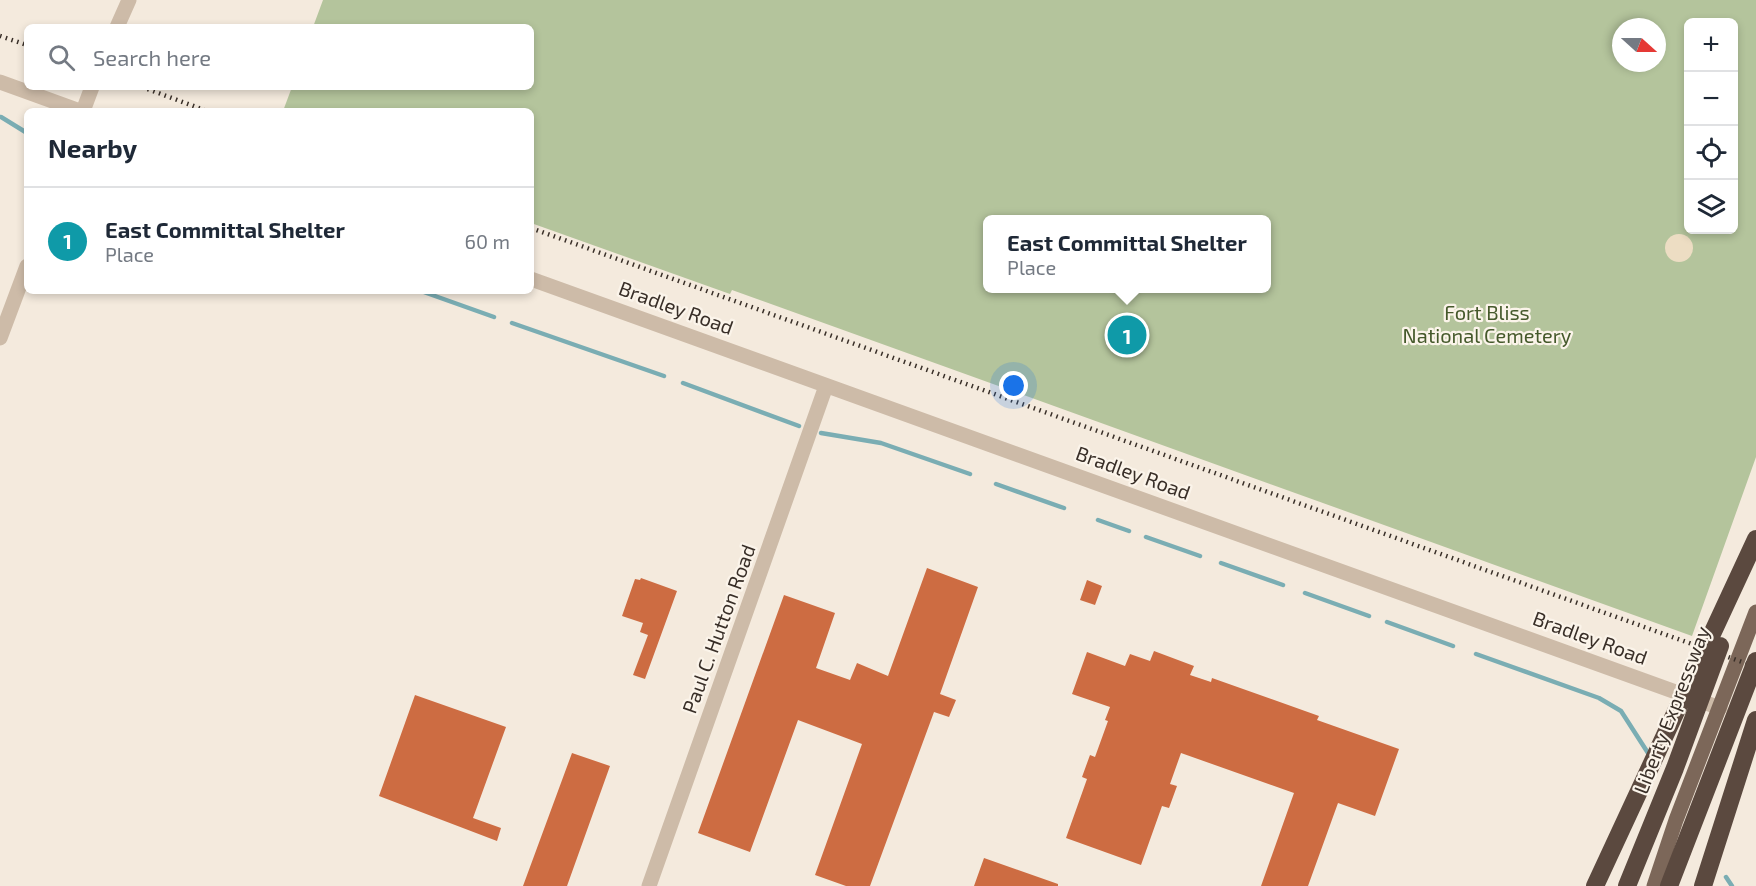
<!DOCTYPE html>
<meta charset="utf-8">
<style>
:root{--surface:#fff;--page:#f2f2f3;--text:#1f2937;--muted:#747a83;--line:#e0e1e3;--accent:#1b555d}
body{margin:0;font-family:"Exo 2",sans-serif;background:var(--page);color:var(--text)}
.controls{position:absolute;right:18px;top:18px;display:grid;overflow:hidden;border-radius:9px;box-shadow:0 3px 9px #0003}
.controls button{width:54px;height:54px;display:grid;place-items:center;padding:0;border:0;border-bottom:2px solid var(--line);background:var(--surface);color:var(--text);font:30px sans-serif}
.compass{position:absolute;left:1612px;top:18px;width:54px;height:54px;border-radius:50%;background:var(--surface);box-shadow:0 3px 9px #0003;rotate:111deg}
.you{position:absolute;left:1014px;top:386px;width:21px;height:21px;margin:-15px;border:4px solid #fff;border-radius:50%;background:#1a73e8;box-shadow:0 0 0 9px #1a73e833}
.badge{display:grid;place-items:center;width:39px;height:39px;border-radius:50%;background:var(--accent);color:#fff;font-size:20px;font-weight:700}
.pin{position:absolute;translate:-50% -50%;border:3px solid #fff;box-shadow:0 2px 6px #0006}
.popup{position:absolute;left:983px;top:215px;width:288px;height:78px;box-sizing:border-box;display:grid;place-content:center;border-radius:9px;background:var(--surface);filter:drop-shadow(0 2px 4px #0005);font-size:20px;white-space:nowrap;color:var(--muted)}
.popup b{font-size:22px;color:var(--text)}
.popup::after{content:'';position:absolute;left:50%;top:100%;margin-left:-12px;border:12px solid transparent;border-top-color:var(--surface)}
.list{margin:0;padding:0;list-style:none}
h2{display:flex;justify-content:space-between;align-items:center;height:78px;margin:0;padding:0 24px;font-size:26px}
h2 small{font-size:20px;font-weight:400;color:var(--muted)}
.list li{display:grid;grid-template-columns:39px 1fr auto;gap:18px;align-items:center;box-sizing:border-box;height:108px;padding:0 24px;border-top:2px solid var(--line)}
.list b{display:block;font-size:22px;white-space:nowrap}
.list p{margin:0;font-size:20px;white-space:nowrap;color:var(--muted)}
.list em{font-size:20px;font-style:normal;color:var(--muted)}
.icon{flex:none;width:33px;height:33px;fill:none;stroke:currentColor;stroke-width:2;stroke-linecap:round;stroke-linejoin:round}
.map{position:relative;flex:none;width:1756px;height:886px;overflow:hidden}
.search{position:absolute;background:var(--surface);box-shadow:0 3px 9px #0003;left:24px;top:24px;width:510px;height:66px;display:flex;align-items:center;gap:15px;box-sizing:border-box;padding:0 21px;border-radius:9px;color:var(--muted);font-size:22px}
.panel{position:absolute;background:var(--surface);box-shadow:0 3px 9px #0003;left:24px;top:108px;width:510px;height:186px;border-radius:9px}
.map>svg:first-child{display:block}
.green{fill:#b4c49c;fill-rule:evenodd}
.plaza{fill:#edddc3}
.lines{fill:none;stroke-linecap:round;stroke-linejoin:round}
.stream{stroke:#7aadb3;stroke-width:4.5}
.building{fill:#cd6c42}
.minor{stroke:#cdbba8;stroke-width:15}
.major{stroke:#7c6759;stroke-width:15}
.highway{stroke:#5b493f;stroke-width:18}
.rail{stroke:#392f28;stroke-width:4.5;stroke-dasharray:1.5 4.5;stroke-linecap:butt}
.highway-bridge{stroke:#5b493f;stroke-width:18}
.labels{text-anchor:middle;stroke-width:4.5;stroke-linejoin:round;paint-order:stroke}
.street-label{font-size:20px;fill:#392f28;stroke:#fbf4ea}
.park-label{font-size:20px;fill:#45592b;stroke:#fbf4ea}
</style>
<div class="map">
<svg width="1756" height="886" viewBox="0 0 1756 886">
<rect width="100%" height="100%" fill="#f4eadd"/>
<path class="green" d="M323,0H1756V457L1692,636L732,290L730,294L531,223V111H283L292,87H531V27H313ZM1688,22H1734V230H1688ZM1621,27H1657V63H1621ZM988,220H1266V288H988Z"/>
<path class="plaza" d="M1665 248a14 14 0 1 1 28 0a14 14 0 1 1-28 0Z"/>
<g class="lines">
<path class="stream" d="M1,117L27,133
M421,291L494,317
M512,323L664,376
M683,383L799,426
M821,433L881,443L970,474
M996,484L1064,508
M1098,520L1129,531
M1146,537L1200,556
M1221,563L1283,585
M1305,593L1369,616
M1387,622L1453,646
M1476,654L1599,698L1621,711L1648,753
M1726,877L1732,886"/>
</g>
<path class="building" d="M1121,323L1139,328L1133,348L1115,342Z
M927,568L978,587L940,694L956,700L949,717L934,712L870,886H846L815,875L862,744L798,720L750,852L698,833L784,595L835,613L816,668L850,680L857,663L888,676Z
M641,578L677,591L645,679L633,675L648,635L640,632L643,623L622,616L635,579L640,580Z
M1087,580L1102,586L1095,605L1080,600Z
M1154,651L1194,666L1190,675L1211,682L1212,678L1319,716L1317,720L1399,749L1375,816L1338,803L1308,886H1261L1294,793L1181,753L1170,784L1177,786L1169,808L1162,806L1141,865L1066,838L1087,779L1082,777L1090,755L1095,757L1108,721L1105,720L1110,707L1072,694L1087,652L1125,666L1130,654L1150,661Z
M415,695L506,727L473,818L501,828L497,841L379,796Z
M572,753L610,766L567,886H523Z
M984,858L1058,884V886H974Z"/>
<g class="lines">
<path class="minor" d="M117,27L129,0
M0,82L80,111
M83,111L92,87
M531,279L1720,708
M0,338L27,266
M649,886L826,386"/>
<path class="major" d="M1654,886L1676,820L1756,612"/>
<path class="highway" d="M1703,886L1756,720"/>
<path class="rail" d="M0,36L27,45
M142,87L207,111
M531,228L1756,667"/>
<path class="highway-bridge" d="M1595,886L1756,539
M1627,886L1675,768L1720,646
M1669,886L1756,661"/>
</g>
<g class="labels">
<g class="street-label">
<text transform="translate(676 308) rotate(20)" y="7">Bradley Road</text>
<text transform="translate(1133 473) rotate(20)" y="7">Bradley Road</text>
<text transform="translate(719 629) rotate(-70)" y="7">Paul C. Hutton Road</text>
<text transform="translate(1590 638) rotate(20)" y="7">Bradley Road</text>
<text transform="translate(1672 710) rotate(-69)" y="7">Liberty Expressway</text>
</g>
<g class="park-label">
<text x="1487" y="320">Fort Bliss<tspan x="1487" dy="23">National Cemetery</tspan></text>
</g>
</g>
</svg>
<div class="controls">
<button>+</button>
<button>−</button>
<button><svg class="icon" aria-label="locate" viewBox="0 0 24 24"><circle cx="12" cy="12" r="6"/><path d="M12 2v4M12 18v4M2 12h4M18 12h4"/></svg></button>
<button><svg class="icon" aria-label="layers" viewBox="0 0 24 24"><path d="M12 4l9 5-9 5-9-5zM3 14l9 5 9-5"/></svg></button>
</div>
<svg class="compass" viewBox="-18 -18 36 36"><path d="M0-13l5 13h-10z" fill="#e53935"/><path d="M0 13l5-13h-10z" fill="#747a83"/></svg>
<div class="you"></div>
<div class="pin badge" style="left:1127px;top:335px;background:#0f9aa8">1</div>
<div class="popup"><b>East Committal Shelter</b>Place</div>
<div class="search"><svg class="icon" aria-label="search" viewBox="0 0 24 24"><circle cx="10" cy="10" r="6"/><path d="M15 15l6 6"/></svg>Search here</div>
<section class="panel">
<h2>Nearby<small></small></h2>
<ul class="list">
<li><span class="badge" style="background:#0f9aa8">1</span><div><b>East Committal Shelter</b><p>Place</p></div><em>60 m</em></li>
</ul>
</section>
</div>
